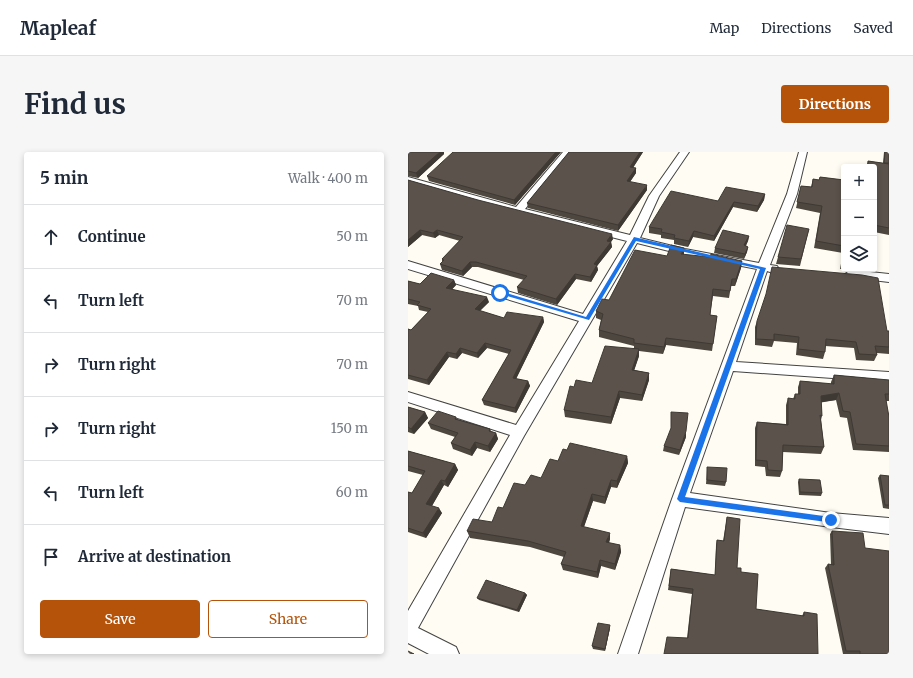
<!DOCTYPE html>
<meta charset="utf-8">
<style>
:root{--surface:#fff;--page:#f6f6f7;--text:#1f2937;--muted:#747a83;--line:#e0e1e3;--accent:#b45309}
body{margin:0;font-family:Merriweather,serif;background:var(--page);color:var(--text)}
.controls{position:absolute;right:12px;top:12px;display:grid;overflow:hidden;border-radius:4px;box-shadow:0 2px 6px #0003}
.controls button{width:36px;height:36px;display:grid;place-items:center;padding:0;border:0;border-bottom:1px solid var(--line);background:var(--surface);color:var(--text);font:20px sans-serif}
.stop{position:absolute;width:12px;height:12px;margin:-9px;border:3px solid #1a73e8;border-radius:50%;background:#fff}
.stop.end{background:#1a73e8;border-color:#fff;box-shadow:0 1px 4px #0008}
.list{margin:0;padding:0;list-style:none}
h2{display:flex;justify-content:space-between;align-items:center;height:52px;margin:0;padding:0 16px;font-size:17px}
h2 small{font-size:13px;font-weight:400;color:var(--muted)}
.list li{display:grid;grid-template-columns:26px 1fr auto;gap:12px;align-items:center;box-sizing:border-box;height:64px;padding:0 16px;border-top:1px solid var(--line)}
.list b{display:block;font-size:15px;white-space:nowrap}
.list em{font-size:13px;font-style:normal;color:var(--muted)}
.actions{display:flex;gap:8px;padding:12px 16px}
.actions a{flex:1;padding:9px 0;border:1px solid var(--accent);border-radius:4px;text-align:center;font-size:14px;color:var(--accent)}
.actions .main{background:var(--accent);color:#fff}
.icon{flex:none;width:22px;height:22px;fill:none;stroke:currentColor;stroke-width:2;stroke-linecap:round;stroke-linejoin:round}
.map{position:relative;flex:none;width:481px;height:502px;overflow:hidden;border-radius:4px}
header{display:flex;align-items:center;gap:24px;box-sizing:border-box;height:56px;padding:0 20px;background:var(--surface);border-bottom:1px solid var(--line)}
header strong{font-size:19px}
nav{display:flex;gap:22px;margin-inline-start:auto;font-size:14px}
.intro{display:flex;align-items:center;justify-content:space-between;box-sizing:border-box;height:96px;padding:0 24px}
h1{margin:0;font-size:28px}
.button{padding:10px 18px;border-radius:4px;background:var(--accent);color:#fff;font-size:14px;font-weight:700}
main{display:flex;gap:24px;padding:0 24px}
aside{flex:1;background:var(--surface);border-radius:4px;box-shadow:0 2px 6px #0003}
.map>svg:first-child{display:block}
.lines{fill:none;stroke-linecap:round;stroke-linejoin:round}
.street-casing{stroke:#434343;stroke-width:2}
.street{fill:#fff;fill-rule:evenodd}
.wall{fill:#4d4740}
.shaded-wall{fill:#3f3934}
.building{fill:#5a524b;stroke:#3f3934}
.route{fill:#1a73e8}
</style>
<header>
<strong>Mapleaf</strong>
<nav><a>Map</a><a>Directions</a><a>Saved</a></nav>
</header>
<div class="intro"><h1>Find us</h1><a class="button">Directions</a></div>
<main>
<aside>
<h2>5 min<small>Walk · 400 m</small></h2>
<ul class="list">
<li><svg class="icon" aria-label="ahead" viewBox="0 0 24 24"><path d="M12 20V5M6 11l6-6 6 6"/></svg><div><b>Continue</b></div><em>50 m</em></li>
<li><svg class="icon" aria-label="left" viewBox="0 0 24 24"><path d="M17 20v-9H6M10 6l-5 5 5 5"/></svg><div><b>Turn left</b></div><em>70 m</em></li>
<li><svg class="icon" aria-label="right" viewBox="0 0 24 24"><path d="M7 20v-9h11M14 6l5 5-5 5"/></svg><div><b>Turn right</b></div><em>70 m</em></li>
<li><svg class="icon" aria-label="right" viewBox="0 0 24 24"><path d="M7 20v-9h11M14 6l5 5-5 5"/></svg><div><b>Turn right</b></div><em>150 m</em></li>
<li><svg class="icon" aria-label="left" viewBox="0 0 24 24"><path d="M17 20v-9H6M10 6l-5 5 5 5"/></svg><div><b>Turn left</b></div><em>60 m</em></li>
<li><svg class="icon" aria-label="arrive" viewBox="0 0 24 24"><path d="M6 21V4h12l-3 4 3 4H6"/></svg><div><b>Arrive at destination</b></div></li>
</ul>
<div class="actions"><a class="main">Save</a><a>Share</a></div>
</aside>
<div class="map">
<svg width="481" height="502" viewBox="0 0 481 502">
<rect width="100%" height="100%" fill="#fffdf3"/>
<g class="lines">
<g class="street-casing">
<path id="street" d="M155,0H164L117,57L222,83L241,44L272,0H281L251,44L232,86L277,97L351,111L379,42L391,0H399L389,42L362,113L369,114L371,117L365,121L359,119L328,210L481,220V230L325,219L282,341L423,361L481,366V382L423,375L277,355L230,502H210L264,347L349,117L277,103L229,91L116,284L10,476L48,495L51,502H21L0,491V459L102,283L0,250V240L108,273L171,169L0,117V109L175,162L219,89L72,52L0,31V25L108,55Z
M443,118L481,122V130L439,125L437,122Z"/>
</g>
<use href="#street" class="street"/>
</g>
<path class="wall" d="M0,0L36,2L10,26L0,24Z
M153,0L107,53L21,29L19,24Z
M161,0H235L225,16H228V21L222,30L239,38L210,79L120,56L119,51Z
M476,0H481V83L466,80V15H458L460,9L475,11Z
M412,25L436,28V117H453V118L432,117L435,101L406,96L412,61L388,56L393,34L403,35L405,27L411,28Z
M0,28L205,87L203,90L204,95L189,114L190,118L183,130L168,127L149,153L110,141L109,135L116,128L70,115H64L55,124L34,118L32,112L34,110V107L52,89L31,83L27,86L14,83L0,95Z
M357,42L356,48L349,60L325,55L306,89L285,85L280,95L266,92V88L253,86V83L241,81V75L310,49Z
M401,77L392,114L368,112L370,105Z
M341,84L340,89L338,94L340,95L339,100L336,107L306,101L307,96Z
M276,103L334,109L333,116L327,134H323L321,146L305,144L302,163L309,164L304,199L258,193L255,202L231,199V204L226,218L241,221V228L234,249L212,246L203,272L157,265L156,258L166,235L184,231L226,197V194L191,185V178L193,168L188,166V159L201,148L259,104Z
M46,128L48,133L44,137L81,150L72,159L96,166L135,165L136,170L108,227L120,229L122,234L108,261L76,253L74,248L101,202L79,196L70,206L54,201L49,207L41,205L21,233L0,227V177L3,178L20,160L11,158L10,154L0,152V129L12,132Z
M349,169L481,179V202L469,201V203L466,209L448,208L446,196L417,194V200L415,207L388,203L389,191L366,189L364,195L347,193V175Z
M426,223L481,228V249H478L481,265V300L445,298L439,266L432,265L428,248L413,250L414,264L413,268L416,295L413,302L375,300L374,319L372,325L358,324L357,315L347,314V276L349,270L378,272V253L380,246L385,247L387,242H390V235L392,229L423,232V230Z
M0,255L17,260L20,266L6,282L0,280Z
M48,265L49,267L82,277L83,279L88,281L90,287L82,300L69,296L64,304L45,297L43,291L47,285L23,277L20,271Z
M278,285L271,303L255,299L256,294Z
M159,298L219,304L220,311L209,336L203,335L197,352L185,349L176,375L202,387L201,391L212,393L213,400L207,418L193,414L190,426L155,418L153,412L156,405L122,395L62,386L59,379L84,370L95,356L117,333L133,326L150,309Z
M0,299L47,312L50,318L40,335L36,333L24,354L34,361L18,386L0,380V340L4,341L15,323L0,319Z
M299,318L318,330L317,334L298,332Z
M472,323L481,324V357L475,356L470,326Z
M391,327L414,341L413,344L391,343L390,330Z
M319,365L329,416L333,420L348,457L394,464L396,460L410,502L279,486L284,442L260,438L263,417L307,423L308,393L309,388L315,389Z
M424,379L457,396L481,502H435L417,416L420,412L423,413L422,382Z
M117,441L119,443L111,460L71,448L69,446Z
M202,476L197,499L185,497L184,494Z"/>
<path class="shaded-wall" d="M32,0H36V2L10,26L8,21Z
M148,0H153L107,53L106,48Z
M232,0H235L222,20V15Z
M228,16V21L219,34V29Z
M239,33V38L210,79V73Z
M357,42L356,48L349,60L350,54Z
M326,50L325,55L306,89V84Z
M12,78L14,83L0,95V88Z
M29,78L31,83L27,86L25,81Z
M286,79L285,85L280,95L281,89Z
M204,82L205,87L200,94L199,89Z
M341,84L340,89L335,98L336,93Z
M203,90L204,95L189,114L190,118L183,130L182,125L186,112Z
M340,95L339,100L336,107L337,102Z
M276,96V103L273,102Z
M334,109L333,116L327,134L328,127Z
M62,110L64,115L55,124L54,119Z
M167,122L168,127L149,153L148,147Z
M46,128L48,133L40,142L38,136Z
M79,145L81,150L68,162L67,157Z
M135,165L136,170L106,231L105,226Z
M258,186V193L255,202L256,195Z
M77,191L79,196L70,206L69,201Z
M52,196L54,201L49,207L48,202Z
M231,197V204L224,225V218Z
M39,200L41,205L21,233L19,228Z
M241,221V228L234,249V243Z
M120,229L122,234L108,261L107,256Z
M211,239L212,246L203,272V265Z
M431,241L428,248L410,251L413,244Z
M17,260L20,266L6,282L3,277Z
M278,279V285L271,303L272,298Z
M88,281L90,287L82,300L80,294Z
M67,290L69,296L64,304L62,298Z
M219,304L220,311L209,336V329Z
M47,312L50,318L40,335L37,329Z
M33,328L36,333L22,357L18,352Z
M203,328V335L197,352V345Z
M184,342L185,349L174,380L173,374Z
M31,356L34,361L18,386L15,381Z
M202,381V387L199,396L198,390Z
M212,393L213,400L207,418V412Z
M192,408L193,414L190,426L189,420Z
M117,441L119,443L111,460L109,458Z
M202,473V476L197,499V497Z"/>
<path class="building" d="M0,0H32L8,21L0,19Z
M45,0H148L106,48L19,24Z
M161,0H232L222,15L228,16L219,29L239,33L210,73L119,51Z
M477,0H481V11H476Z
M460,9L481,12V76L466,73V15H460Z
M412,25L436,28V94L408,89L414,54L389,50L393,34L404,35L405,27L411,28Z
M0,28L70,48L204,82L199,89L203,90L186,112L189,113L182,125L167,122L148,147L109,135L119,124L68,110H62L54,119L32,112L36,108L34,107L55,85L29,78L25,81L12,78L0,88Z
M318,35L357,42L350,54L326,50L306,84L286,79L281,89L266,86L267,83L253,80L254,77L241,75L263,39L310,49Z
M379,73L401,77L393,107L370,105Z
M315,78L341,84L336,93L340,95L337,102L307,96Z
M263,93L276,96L273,102L302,105L303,102L334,109L328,127H324L322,139L305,137L302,163L309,164L305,192L258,186L256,195L226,191V187L191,178L195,162L188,159L194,147L201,148L227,98L259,104Z
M436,100V110H435Z
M364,115L454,123L470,126L479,179H481V195L467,194L469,203L451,202L448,190L418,187L417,200L390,197L391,185L366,182V188L348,187L349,169L358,142Z
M23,121L46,128L38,136L79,145L67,157L96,166L99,160L135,165L105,226L120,229L107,256L74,248L103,198L77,191L69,201L52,196L48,202L39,200L19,228L0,223V177L3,178L23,157L9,153L12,150L0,147V129L12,132Z
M197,194L231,197L224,218L241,221L234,243L211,239L203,265L156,258L162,234L166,235L168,228L184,231Z
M426,223L481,228V242H477L481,265V294L448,292L442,260L435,259L431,241L413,244L414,264L412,263L416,295L375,293L374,319L360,318L359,309L348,308L349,270L380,273V246L387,247V242H392V229L426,232Z
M0,255L17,260L3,277L0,275Z
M30,259L48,265L47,267L82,277L81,279L88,281L80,294L67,290L62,298L43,291L50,281L20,271Z
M263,260L280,261L278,279L272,298L256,294L263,276Z
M162,291L219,304L209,329L203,328L197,345L184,342L173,374L202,381L198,390L212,393L207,412L192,408L189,420L153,412L158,400L120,389L59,379L65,367L84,370L90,355L95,356L106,331L117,333L123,323L133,326L142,307L150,309L155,297L159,298Z
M0,299L47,312L37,329L33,328L18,352L31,356L15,381L0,376V340L4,341L17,319L0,314Z
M299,315L319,316L318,330L299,328Z
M472,323L481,324V353H477Z
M391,327L412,328L414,341L392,340Z
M319,365L332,367L329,416H333V420L350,422L348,457L396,464V460L409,462L410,502H256L259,485L280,486L285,437L261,434L263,417L307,423L309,388L316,389Z
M424,379L455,381L457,396L481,399V502H452V499H438L420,412L426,413Z
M78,428L117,441L109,458L69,446Z
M190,471L202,473L197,497L184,494Z
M0,499L6,502H0Z"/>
<path class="route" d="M226,85L358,116L277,345L423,365L427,368L426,371L272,350L269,347L352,117L228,89L181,168L89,141L92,139L178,165Z"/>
</svg>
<div class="controls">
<button>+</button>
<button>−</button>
<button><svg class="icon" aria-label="layers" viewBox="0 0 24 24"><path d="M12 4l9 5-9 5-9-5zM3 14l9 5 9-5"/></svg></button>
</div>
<div class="stop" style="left:92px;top:141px"></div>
<div class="stop end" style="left:423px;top:368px"></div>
</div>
</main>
